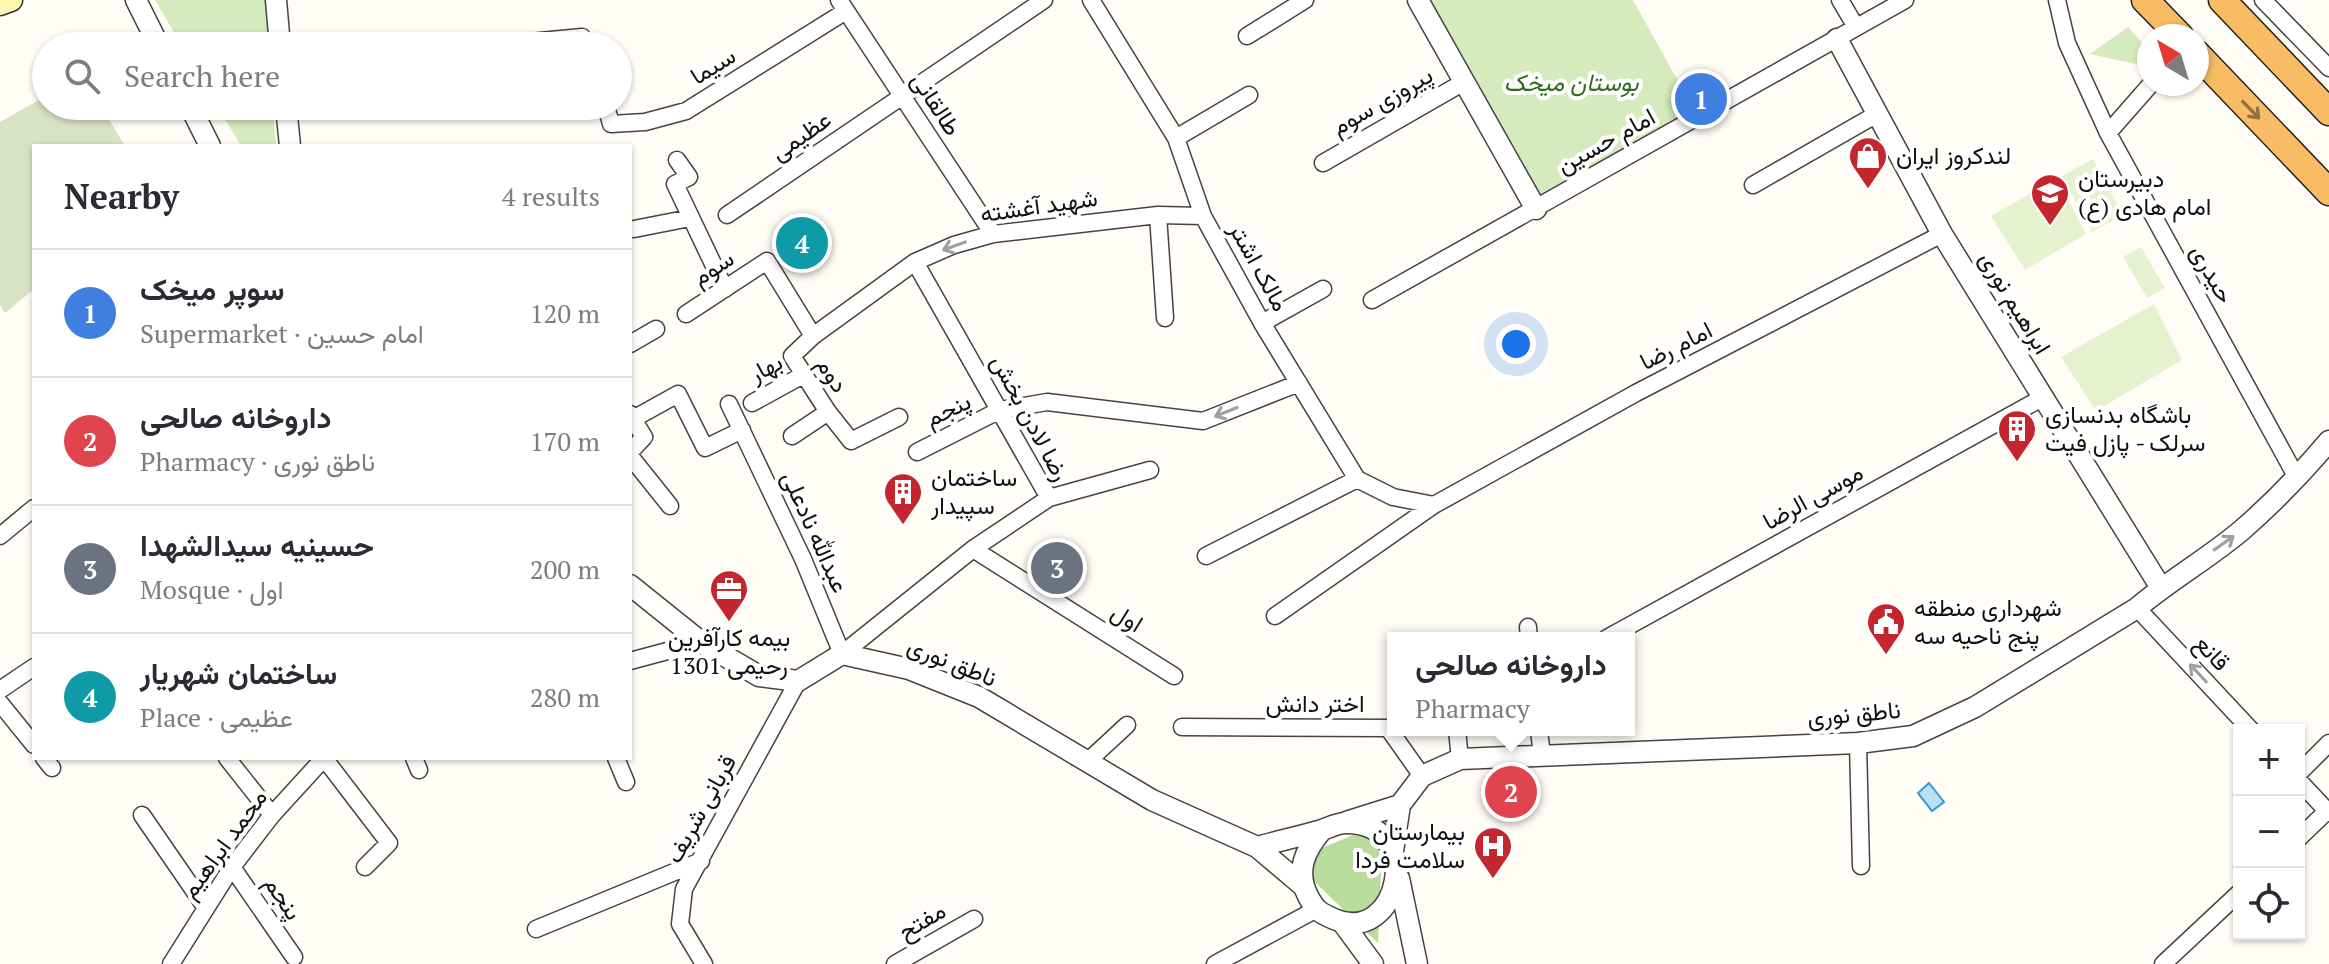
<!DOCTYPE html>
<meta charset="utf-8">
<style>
:root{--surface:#fff;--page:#f7f7f7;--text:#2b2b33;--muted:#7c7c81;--line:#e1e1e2;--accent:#0b8043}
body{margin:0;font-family:"PT Serif",Vazirmatn,serif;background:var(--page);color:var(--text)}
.controls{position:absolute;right:24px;bottom:24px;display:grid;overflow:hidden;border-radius:0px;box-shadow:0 2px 6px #0004}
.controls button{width:72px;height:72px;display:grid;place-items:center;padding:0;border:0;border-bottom:2px solid var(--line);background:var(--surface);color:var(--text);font:40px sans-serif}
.compass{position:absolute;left:2137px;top:24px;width:72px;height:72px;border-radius:50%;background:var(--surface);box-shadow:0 2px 6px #0004;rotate:322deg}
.you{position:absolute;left:1516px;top:344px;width:28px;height:28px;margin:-20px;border:6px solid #fff;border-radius:50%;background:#1a73e8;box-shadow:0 0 0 12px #1a73e833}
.badge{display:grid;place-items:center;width:52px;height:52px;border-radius:50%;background:var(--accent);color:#fff;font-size:26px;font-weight:700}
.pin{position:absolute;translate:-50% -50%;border:4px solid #fff;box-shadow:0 2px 8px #0006}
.popup{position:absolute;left:1387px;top:632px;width:248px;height:104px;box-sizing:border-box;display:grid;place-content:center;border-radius:0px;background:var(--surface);filter:drop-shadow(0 2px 6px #0005);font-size:26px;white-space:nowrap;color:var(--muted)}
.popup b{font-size:30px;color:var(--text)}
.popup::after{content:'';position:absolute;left:50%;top:100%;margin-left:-16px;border:16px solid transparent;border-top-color:var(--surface)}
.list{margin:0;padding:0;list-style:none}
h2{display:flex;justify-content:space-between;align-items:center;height:104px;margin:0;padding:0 32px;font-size:34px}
h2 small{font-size:26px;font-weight:400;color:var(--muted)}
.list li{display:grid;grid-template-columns:52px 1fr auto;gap:24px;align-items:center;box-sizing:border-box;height:128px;padding:0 32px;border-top:2px solid var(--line)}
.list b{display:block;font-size:30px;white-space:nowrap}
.list p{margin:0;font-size:26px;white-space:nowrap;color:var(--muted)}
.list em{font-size:26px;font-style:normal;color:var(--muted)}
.icon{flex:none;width:44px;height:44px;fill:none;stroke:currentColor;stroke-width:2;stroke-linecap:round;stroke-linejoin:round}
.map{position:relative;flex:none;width:2329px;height:964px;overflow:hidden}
.search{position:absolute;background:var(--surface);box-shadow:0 2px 6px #0004;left:32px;top:32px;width:600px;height:88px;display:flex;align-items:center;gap:20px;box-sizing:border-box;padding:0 28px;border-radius:44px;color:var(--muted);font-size:30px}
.panel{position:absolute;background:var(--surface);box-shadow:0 2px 6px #0004;left:32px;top:144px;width:600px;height:616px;border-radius:0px}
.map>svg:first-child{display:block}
.green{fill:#d5ebbd}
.forest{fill:#b9dc9c}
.cemetery{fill:#d9e3c4}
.pitch{fill:#e6f2cf}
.water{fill:#b9e0f7;stroke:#3f96cf;stroke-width:2}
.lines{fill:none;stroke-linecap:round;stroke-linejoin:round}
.minor-casing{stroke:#444;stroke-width:19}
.tertiary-casing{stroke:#444;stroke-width:23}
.secondary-casing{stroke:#333;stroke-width:25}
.trunk-casing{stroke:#222;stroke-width:29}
.minor{stroke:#fff;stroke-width:16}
.tertiary{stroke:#fff;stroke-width:20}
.secondary{stroke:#fff6b0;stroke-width:22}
.trunk{stroke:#f7bc64;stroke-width:26}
.oneway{stroke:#906f3f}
.oneway2{stroke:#a0a0a0}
.labels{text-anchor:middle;stroke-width:8;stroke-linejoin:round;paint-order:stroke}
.street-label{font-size:24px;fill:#111;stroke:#fff}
.park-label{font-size:24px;font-style:italic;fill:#2f6b1f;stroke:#fff}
.poi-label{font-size:24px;fill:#111;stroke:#fff;text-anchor:start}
</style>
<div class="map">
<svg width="2329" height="964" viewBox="0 0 2329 964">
<rect width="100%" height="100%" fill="#fffdf5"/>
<path class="green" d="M155,0H266L269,46H182Z
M1429,0H1633L1694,110L1538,195Z
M2128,27L2149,50V67L2090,54Z
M217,106H273L276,146H241Z"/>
<path class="forest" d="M1383,823L1378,943L1292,860Z"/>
<path class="cemetery" d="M46,96V106H90L96,116L104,111L125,146H34V289L5,313L0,305V122Z"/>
<path class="pitch" d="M2093,159L2123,215L2092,232L2062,176Z
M2057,178L2086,234L2025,270L1991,216Z
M2141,247L2165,288L2147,298L2123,257Z
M2154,304L2182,360L2096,411L2061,357Z"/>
<path class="water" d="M1929,783L1944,802L1932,811L1918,793Z"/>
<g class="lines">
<g class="minor-casing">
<path id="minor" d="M839,0L993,234
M1091,0L1176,138L1203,216L1262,323L1357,479L1393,497L1434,505
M1840,0L1856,27
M2057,0L2067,43L2108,133L2297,478
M2263,0L2329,68
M1247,36L1305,0
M488,46L582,37L585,46
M606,106L611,124L645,122L686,111L846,11
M2108,133L2151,84
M1176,138L1249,95
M677,160L689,177L675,184L725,289
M1323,163L1464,82
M1753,185L1877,114
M727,215L1044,0
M1158,215L1165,318
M634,229L690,218
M915,262L1049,498
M1372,300L1905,0
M686,314L767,261L813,336
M1262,323L1323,289
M630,344L656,329
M752,403L803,375
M729,404L803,559L842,654L973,549L1049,498L1150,470
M630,414L644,437L630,452
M899,417L851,441L828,412L792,356L813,336L915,262L954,245L993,234L1158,215L1203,216
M633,419L678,394L705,448L742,430
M792,436L828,412
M917,452L1000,410L1047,402L1203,421L1299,383
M630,456L670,506
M0,536L34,508
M973,549L1174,676
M1206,556L1357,479
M2137,608L2251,730
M1275,616L1434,505L1636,393L1942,234
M1528,627L1529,638
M1607,638L2042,398
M630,661L701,642
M0,690L34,667
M0,703L34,745
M1182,727L1388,728L1422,776
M1457,730L1460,759
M1539,730L1542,756
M1858,743L1861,866
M44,758L52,768
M227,758L272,815
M324,758L389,843L365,867
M414,758L419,770
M616,758L626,782
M1087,762L1127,725
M2299,773L2329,743
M2299,781L2329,813
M142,815L206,908
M2299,838L2327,811
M232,867L294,957
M536,929L701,861
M171,964L232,867L272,815L324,758
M704,964L680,924L684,889L798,681
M895,964L974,919
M1215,964L1315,910
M2163,964L2239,893"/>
</g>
<g class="tertiary-casing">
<path id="tertiary" d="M136,0L159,46
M276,0L280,46
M1418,0L1536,209
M1837,39L1942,234L2161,588
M190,106L210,146
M286,106L290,146
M630,585L701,642L759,676L798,681L842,654L909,669L979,697L1152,800L1257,847L1302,885
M1346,822L1400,805
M1257,847C1279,841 1301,836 1322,830C1330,827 1338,823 1346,823C1426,822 1400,947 1334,919C1320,913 1315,910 1308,896C1295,871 1305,850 1322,830
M1393,851L1400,805L1422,776L1460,759L1858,743L1913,736L1975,707L2137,608C2170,580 2209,558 2242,530C2273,503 2302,473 2329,441
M1399,878L1417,964
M1342,922L1373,964"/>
</g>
<g class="secondary-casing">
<path id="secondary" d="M0,4L11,0"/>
</g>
<g class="trunk-casing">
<path id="trunk" d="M2145,0L2180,36
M2222,0L2329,112
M2197,54L2329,192"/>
</g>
<use href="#minor" class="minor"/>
<use href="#tertiary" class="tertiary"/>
<use href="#secondary" class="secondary"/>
<use href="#trunk" class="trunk"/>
</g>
<defs><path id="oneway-shaft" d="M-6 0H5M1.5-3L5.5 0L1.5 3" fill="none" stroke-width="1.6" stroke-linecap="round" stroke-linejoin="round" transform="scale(2)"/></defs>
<use class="oneway" href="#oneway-shaft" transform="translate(2251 110) rotate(46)"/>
<g class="oneway2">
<use href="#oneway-shaft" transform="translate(954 246) rotate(160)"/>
<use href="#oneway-shaft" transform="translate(1226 412) rotate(158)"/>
<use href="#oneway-shaft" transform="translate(2224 543) rotate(-35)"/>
<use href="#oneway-shaft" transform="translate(2198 673) rotate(-133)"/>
</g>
<defs>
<g id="shop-pin" transform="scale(2)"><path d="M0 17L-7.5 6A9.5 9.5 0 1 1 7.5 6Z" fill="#c4262e" stroke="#fff"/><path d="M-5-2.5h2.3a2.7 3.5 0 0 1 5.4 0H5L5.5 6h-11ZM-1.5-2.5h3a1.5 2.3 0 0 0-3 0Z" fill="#fff"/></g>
<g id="school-pin" transform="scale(2)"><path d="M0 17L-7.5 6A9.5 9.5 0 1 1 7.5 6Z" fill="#c4262e" stroke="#fff"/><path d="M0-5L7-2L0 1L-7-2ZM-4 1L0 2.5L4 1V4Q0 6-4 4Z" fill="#fff"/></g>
<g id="building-pin" transform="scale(2)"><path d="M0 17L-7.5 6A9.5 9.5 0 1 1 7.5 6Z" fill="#c4262e" stroke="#fff"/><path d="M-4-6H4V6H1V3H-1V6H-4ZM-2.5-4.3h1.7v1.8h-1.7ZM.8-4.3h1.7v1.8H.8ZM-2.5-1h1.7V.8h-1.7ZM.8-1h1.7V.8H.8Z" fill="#fff"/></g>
<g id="office-pin" transform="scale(2)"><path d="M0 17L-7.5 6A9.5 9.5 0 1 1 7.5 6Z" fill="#c4262e" stroke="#fff"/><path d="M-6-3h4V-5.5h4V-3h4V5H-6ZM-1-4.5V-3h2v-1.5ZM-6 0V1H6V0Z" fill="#fff"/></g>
<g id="civic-pin" transform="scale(2)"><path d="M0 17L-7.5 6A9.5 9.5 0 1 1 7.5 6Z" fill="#c4262e" stroke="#fff"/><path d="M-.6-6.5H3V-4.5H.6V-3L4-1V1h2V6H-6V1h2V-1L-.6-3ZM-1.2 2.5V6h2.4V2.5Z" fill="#fff"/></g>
<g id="hospital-pin" transform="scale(2)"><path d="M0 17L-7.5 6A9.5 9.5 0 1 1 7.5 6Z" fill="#c4262e" stroke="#fff"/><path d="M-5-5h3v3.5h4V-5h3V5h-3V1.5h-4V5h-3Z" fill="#fff"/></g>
</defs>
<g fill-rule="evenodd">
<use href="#shop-pin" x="1868" y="156"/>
<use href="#school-pin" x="2050" y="193"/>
<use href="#building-pin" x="2017" y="429"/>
<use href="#building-pin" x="903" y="492"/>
<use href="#office-pin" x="729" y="589"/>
<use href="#civic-pin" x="1886" y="622"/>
<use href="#hospital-pin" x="1493" y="846"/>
</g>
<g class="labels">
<g class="street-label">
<text transform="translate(713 66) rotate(-32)" y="8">سیما</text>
<text transform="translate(1382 101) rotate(-30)" y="8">پیروزی سوم</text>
<text transform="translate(936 104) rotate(57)" y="8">طالقانی</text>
<text transform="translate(801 136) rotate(-35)" y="8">عظیمی</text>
<text transform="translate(1606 141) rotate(-29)" y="8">امام حسین</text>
<text transform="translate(1039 206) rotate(-8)" y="8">شهید آغشته</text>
<text transform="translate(1259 267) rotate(61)" y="8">مالک اشتر</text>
<text transform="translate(713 268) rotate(-33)" y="8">سوم</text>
<text transform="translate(2212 274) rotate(61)" y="8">حیدری</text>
<text transform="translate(2015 303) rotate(59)" y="8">ابراهیم نوری</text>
<text transform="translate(1676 346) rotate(-27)" y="8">امام رضا</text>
<text transform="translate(766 368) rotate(-28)" y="8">بهار</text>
<text transform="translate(832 375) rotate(57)" y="8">دوم</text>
<text transform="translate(948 410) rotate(-26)" y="8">پنجم</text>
<text transform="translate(1030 418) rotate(62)" y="8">رضا لادن بخش</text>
<text transform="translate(1813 497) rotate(-29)" y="8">موسی الرضا</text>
<text transform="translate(815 532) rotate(66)" y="8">عبدالله نادعلی</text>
<text transform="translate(1127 618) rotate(32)" y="8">اول</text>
<text transform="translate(2212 653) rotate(47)" y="8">قانع</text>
<text transform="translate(952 662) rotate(22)" y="8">ناطق نوری</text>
<text x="1315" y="712">اختر دانش</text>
<text transform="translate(1854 714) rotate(-5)" y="8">ناطق نوری</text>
<text transform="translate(701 809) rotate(-61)" y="8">قربانی شریف</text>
<text transform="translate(224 844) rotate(-54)" y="8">محمد ابراهیم</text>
<text transform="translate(283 898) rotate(56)" y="8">پنجم</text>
<text transform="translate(922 921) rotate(-30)" y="8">مفتح</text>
</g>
<g class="park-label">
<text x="1571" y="91">بوستان میخک</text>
</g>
<g class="poi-label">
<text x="1896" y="164">لندکروز ایران</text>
<text x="2078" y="187">دبیرستان<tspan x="2078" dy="28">امام هادی (ع)</tspan></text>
<text x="2045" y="423">باشگاه بدنسازی<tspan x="2045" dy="28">سرلک - پازل فیت</tspan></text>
<text x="931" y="486">ساختمان<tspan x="931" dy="28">سپیدار</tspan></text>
<text x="1914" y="616">شهرداری منطقه<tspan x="1914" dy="28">پنج ناحیه سه</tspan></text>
<text x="729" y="646" text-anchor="middle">بیمه کارآفرین<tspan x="729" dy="28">1301 رحیمی</tspan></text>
<text x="1465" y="840" text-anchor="end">بیمارستان<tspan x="1465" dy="28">سلامت فردا</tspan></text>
</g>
</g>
</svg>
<div class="controls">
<button>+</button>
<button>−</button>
<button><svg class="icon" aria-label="locate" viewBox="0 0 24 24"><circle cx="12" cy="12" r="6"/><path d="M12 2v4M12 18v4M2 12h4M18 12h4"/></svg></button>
</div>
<svg class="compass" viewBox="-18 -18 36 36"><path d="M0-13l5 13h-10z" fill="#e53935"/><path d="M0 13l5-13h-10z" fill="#7c7c81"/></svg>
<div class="you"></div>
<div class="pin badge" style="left:1701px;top:99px;background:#3f7fe0">1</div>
<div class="pin badge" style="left:1511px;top:792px;background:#e0444e">2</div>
<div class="popup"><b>داروخانه صالحی</b>Pharmacy</div>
<div class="pin badge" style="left:1057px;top:568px;background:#6b7280">3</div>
<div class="pin badge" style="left:802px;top:243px;background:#0f9aa8">4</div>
<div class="search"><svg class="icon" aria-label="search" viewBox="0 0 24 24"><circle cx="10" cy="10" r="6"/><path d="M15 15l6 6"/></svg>Search here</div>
<section class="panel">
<h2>Nearby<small>4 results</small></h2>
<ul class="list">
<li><span class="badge" style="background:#3f7fe0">1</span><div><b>سوپر میخک</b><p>Supermarket · امام حسین</p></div><em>120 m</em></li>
<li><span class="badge" style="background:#e0444e">2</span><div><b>داروخانه صالحی</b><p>Pharmacy · ناطق نوری</p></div><em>170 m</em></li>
<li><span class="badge" style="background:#6b7280">3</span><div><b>حسینیه سیدالشهدا</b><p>Mosque · اول</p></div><em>200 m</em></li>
<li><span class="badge" style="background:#0f9aa8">4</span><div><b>ساختمان شهریار</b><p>Place · عظیمی</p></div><em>280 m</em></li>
</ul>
</section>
</div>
